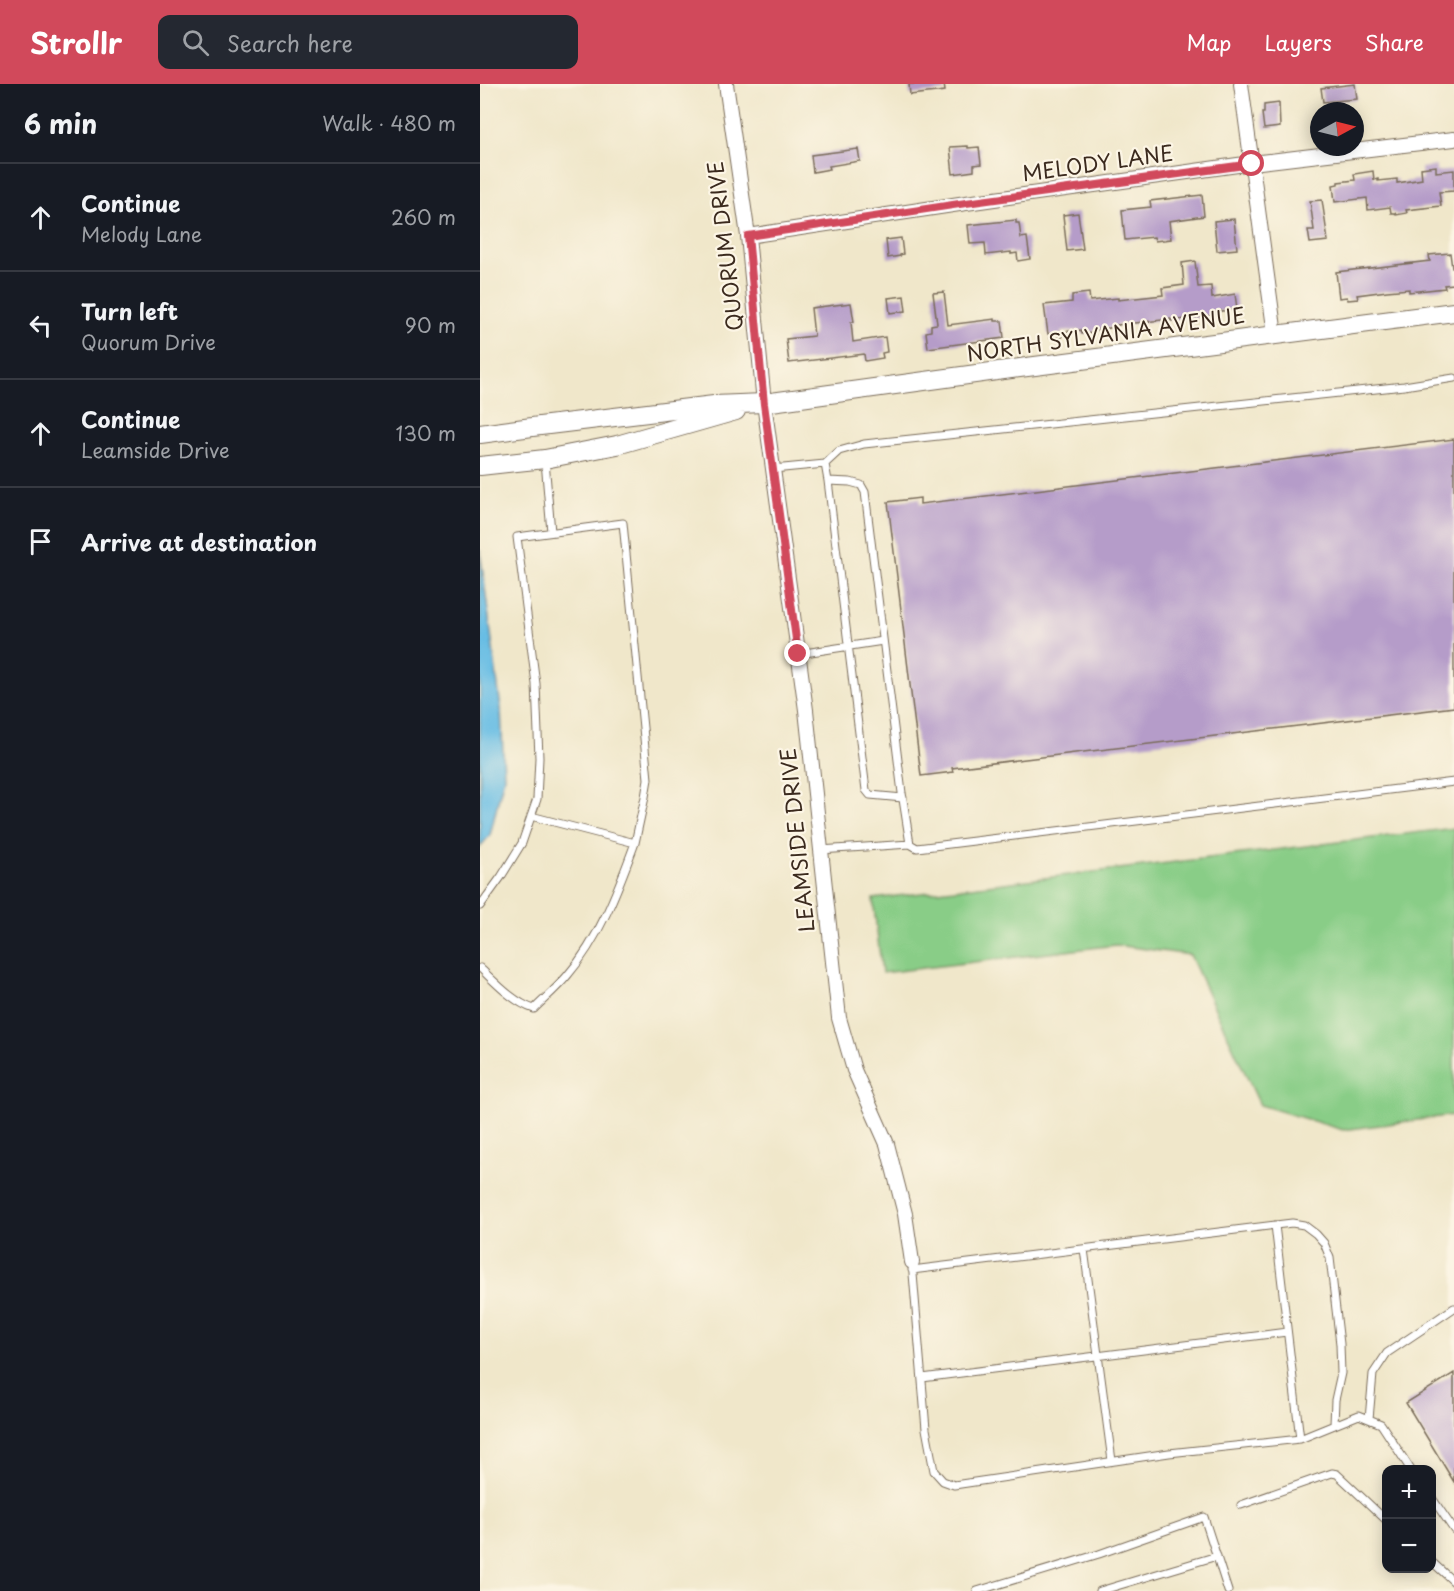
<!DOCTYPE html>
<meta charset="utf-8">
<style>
:root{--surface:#171b24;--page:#242831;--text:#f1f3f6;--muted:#9ea1a6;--line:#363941;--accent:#d1495b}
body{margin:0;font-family:"Playpen Sans",sans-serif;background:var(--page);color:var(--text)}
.controls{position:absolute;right:18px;bottom:18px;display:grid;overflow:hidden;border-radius:12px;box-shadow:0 3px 15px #0003}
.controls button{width:54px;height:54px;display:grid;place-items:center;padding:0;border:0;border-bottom:2px solid var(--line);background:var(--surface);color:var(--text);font:30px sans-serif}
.compass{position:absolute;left:830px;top:18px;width:54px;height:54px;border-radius:50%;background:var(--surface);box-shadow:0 3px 15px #0003;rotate:83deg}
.stop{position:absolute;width:18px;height:18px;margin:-14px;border:4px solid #d1495b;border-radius:50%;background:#fff}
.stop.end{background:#d1495b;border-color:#fff;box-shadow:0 2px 6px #0008}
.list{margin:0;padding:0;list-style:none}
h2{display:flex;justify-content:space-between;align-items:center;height:78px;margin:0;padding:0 24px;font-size:26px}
h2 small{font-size:20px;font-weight:400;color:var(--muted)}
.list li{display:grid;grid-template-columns:39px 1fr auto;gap:18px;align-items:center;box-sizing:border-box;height:108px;padding:0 24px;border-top:2px solid var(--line)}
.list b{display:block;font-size:22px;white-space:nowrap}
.list p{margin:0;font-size:20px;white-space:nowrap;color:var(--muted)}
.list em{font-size:20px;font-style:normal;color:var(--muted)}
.icon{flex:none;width:33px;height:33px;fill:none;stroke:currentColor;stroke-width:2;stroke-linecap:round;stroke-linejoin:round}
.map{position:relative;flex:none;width:974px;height:1507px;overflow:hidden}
header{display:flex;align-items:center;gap:36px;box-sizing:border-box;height:84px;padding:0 30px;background:var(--accent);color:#fff}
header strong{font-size:28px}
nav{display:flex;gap:33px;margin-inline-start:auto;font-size:21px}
.search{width:420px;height:54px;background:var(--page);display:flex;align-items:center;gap:15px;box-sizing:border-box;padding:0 21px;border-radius:12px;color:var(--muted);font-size:22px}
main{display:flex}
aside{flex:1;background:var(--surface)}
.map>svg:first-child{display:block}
.green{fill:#89cd87;stroke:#627c52;stroke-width:1.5}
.water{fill:#68bde4;stroke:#527481;stroke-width:1.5}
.building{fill:#b59cc9}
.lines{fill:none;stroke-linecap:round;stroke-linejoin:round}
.lane-casing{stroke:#7a6c5a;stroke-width:9}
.street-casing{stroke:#7a6c5a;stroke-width:16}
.secondary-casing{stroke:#7a6c5a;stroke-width:20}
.lane{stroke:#fff;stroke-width:7}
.street{stroke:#fff;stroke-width:14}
.secondary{stroke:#fff;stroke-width:18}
.route{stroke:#d1495b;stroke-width:8}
.labels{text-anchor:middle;stroke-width:4.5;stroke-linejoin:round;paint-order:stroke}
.street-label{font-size:21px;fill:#3b2a1e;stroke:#fcf5e5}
</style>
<header>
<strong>Strollr</strong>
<div class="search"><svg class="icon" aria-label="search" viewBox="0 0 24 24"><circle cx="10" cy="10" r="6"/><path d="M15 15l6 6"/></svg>Search here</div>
<nav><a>Map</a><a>Layers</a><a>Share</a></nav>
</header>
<main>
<aside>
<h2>6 min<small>Walk · 480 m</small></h2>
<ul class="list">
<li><svg class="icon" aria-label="ahead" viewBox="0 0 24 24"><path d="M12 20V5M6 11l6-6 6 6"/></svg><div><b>Continue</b><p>Melody Lane</p></div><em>260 m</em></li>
<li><svg class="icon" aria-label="left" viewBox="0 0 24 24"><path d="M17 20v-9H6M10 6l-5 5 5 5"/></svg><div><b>Turn left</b><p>Quorum Drive</p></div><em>90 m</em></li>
<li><svg class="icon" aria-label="ahead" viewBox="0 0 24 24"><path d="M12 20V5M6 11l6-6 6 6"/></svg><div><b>Continue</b><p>Leamside Drive</p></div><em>130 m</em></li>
<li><svg class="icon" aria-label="arrive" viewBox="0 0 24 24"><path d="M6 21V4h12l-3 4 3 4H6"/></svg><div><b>Arrive at destination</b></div></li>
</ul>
</aside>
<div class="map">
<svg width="974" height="1507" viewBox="0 0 974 1507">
<rect width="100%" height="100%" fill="#fcf5e5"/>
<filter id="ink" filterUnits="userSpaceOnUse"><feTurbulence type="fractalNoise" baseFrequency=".0167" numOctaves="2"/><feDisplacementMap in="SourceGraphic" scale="12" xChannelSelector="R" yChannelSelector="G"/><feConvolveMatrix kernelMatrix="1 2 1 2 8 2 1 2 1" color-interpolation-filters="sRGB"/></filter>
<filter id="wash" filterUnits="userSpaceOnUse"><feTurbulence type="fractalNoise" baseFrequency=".008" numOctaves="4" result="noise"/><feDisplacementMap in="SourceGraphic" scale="24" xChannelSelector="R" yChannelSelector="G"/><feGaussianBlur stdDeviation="1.35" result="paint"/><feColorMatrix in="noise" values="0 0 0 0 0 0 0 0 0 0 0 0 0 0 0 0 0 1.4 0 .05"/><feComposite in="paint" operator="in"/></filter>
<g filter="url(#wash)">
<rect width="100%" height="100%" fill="#f0e7ca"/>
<path class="green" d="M974,744V1031L863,1046L780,1021L710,871L636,861L402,889L393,815Z"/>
<path class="water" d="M0,466L21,625L24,693L10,751L0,763Z"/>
<g id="blocks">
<path class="building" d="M429,0H464L465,7L430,11Z
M875,0L877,15L843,18L841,4Z
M799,19L800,43L784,45L782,29H784V21Z
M488,62V64L499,63L501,80L494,81V87L473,90L470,63Z
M378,65L380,77L349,82L350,85L333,88L331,71Z
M956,82V88L974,86V107L959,108L961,122L926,126L927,129L916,131L915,129H911L910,123L888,126L887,114L855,118L853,101L858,100V98L875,96L874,90L893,87L894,96L898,95V97L917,95V99L942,95L941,84Z
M722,111L724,132L689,137L691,155L675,157L674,153L645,156L642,126L671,123L670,117Z
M842,116L848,157L830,159L828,146H834L830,117Z
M598,129L603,165L587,167L583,131Z
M754,135L757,165L737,167L734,137Z
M536,136V139H539L541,154L547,153L550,175L538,177L537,169L531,170V168L506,171L505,159L490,160L488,141Z
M421,154L423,170L420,171V172L408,174L406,156Z
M970,169L972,184H974V200L964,201L965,204L929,208V205L907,207L877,211L878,215L868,216L867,213L859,214L856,188L950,177L949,171Z
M715,177L718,203L731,202L732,214L755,210L757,225L734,228L735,231L691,237V235L637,241V243L614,246V249L602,250L601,246L581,248L582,253L570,254V250H568L564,221L592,218V211L609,209L610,217L638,214V216L683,211L682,204L704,201L702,179Z
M464,208L468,241L515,235V237H522L524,254L448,264L446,248L451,247V241L457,240L453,209Z
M424,212L426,227L410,229L408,214Z
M371,219L374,238H371L373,258L405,253L407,268L402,269L403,274L385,277L384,270L309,279L306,255L334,252L331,224Z
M974,355V623L472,684L473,688L441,692L408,418L440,414V420Z
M974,1289V1398L926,1319Z"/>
</g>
</g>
<g filter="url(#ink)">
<use href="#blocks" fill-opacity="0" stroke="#7a6c5a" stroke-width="1.5"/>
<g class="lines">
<g class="lane-casing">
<path id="lane" d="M974,294L924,302L384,360L359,367L345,380L348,397L370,398L381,401L385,408L422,709L430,760L437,764L974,698
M65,377L71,448
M293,385L345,380
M348,397L386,706L390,711L423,714
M318,570L403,557
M340,766L430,760
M0,822L21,793L42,759L57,715L59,674L56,600L37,453L143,439L168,695L165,713L155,759L51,732
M0,884C16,899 33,918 54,925C65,914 77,904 87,892C120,854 138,805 155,759
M795,1141L820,1355
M604,1165L632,1377
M432,1178L446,1345L454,1387L463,1397L474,1401L689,1369L820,1355L879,1331L901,1340L931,1386
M432,1186L812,1139L824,1141L836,1150L844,1159L850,1174L860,1260L861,1289L855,1316L854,1340
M442,1294L807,1248
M889,1335L893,1290L907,1269L974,1224
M952,1414L974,1446
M761,1421L852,1389L857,1390L906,1436
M952,1478L974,1498
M497,1507L619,1470L724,1433L748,1507
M620,1507L737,1472"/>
</g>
<g class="street-casing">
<path id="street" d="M246,0L268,152L284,319L326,626L359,934L374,986L407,1060L425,1130L432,1178
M761,0L795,251
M268,152L486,119L772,79L974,55"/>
</g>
<g class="secondary-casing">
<path id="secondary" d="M0,350L60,342L234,321L284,319L547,283L974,228
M0,382L65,375L137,361L256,327"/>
</g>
<use href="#lane" class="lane"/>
<use href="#street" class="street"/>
<use href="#secondary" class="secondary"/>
</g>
</g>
<g class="lines" filter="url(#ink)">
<path class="route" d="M318,570L284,320L268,152L486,119L772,80"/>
</g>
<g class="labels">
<g class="street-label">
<text transform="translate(618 80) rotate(-8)" y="7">MELODY LANE</text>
<text transform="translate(246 162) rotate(-97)" y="7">QUORUM DRIVE</text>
<text transform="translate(626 251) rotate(-8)" y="7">NORTH SYLVANIA AVENUE</text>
<text transform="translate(318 756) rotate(-96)" y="7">LEAMSIDE DRIVE</text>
</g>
</g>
</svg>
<div class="controls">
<button>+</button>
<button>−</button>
</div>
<svg class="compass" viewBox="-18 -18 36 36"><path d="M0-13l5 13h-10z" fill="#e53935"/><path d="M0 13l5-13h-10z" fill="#9ea1a6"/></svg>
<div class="stop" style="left:772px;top:80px"></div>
<div class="stop end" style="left:318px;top:570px"></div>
</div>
</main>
